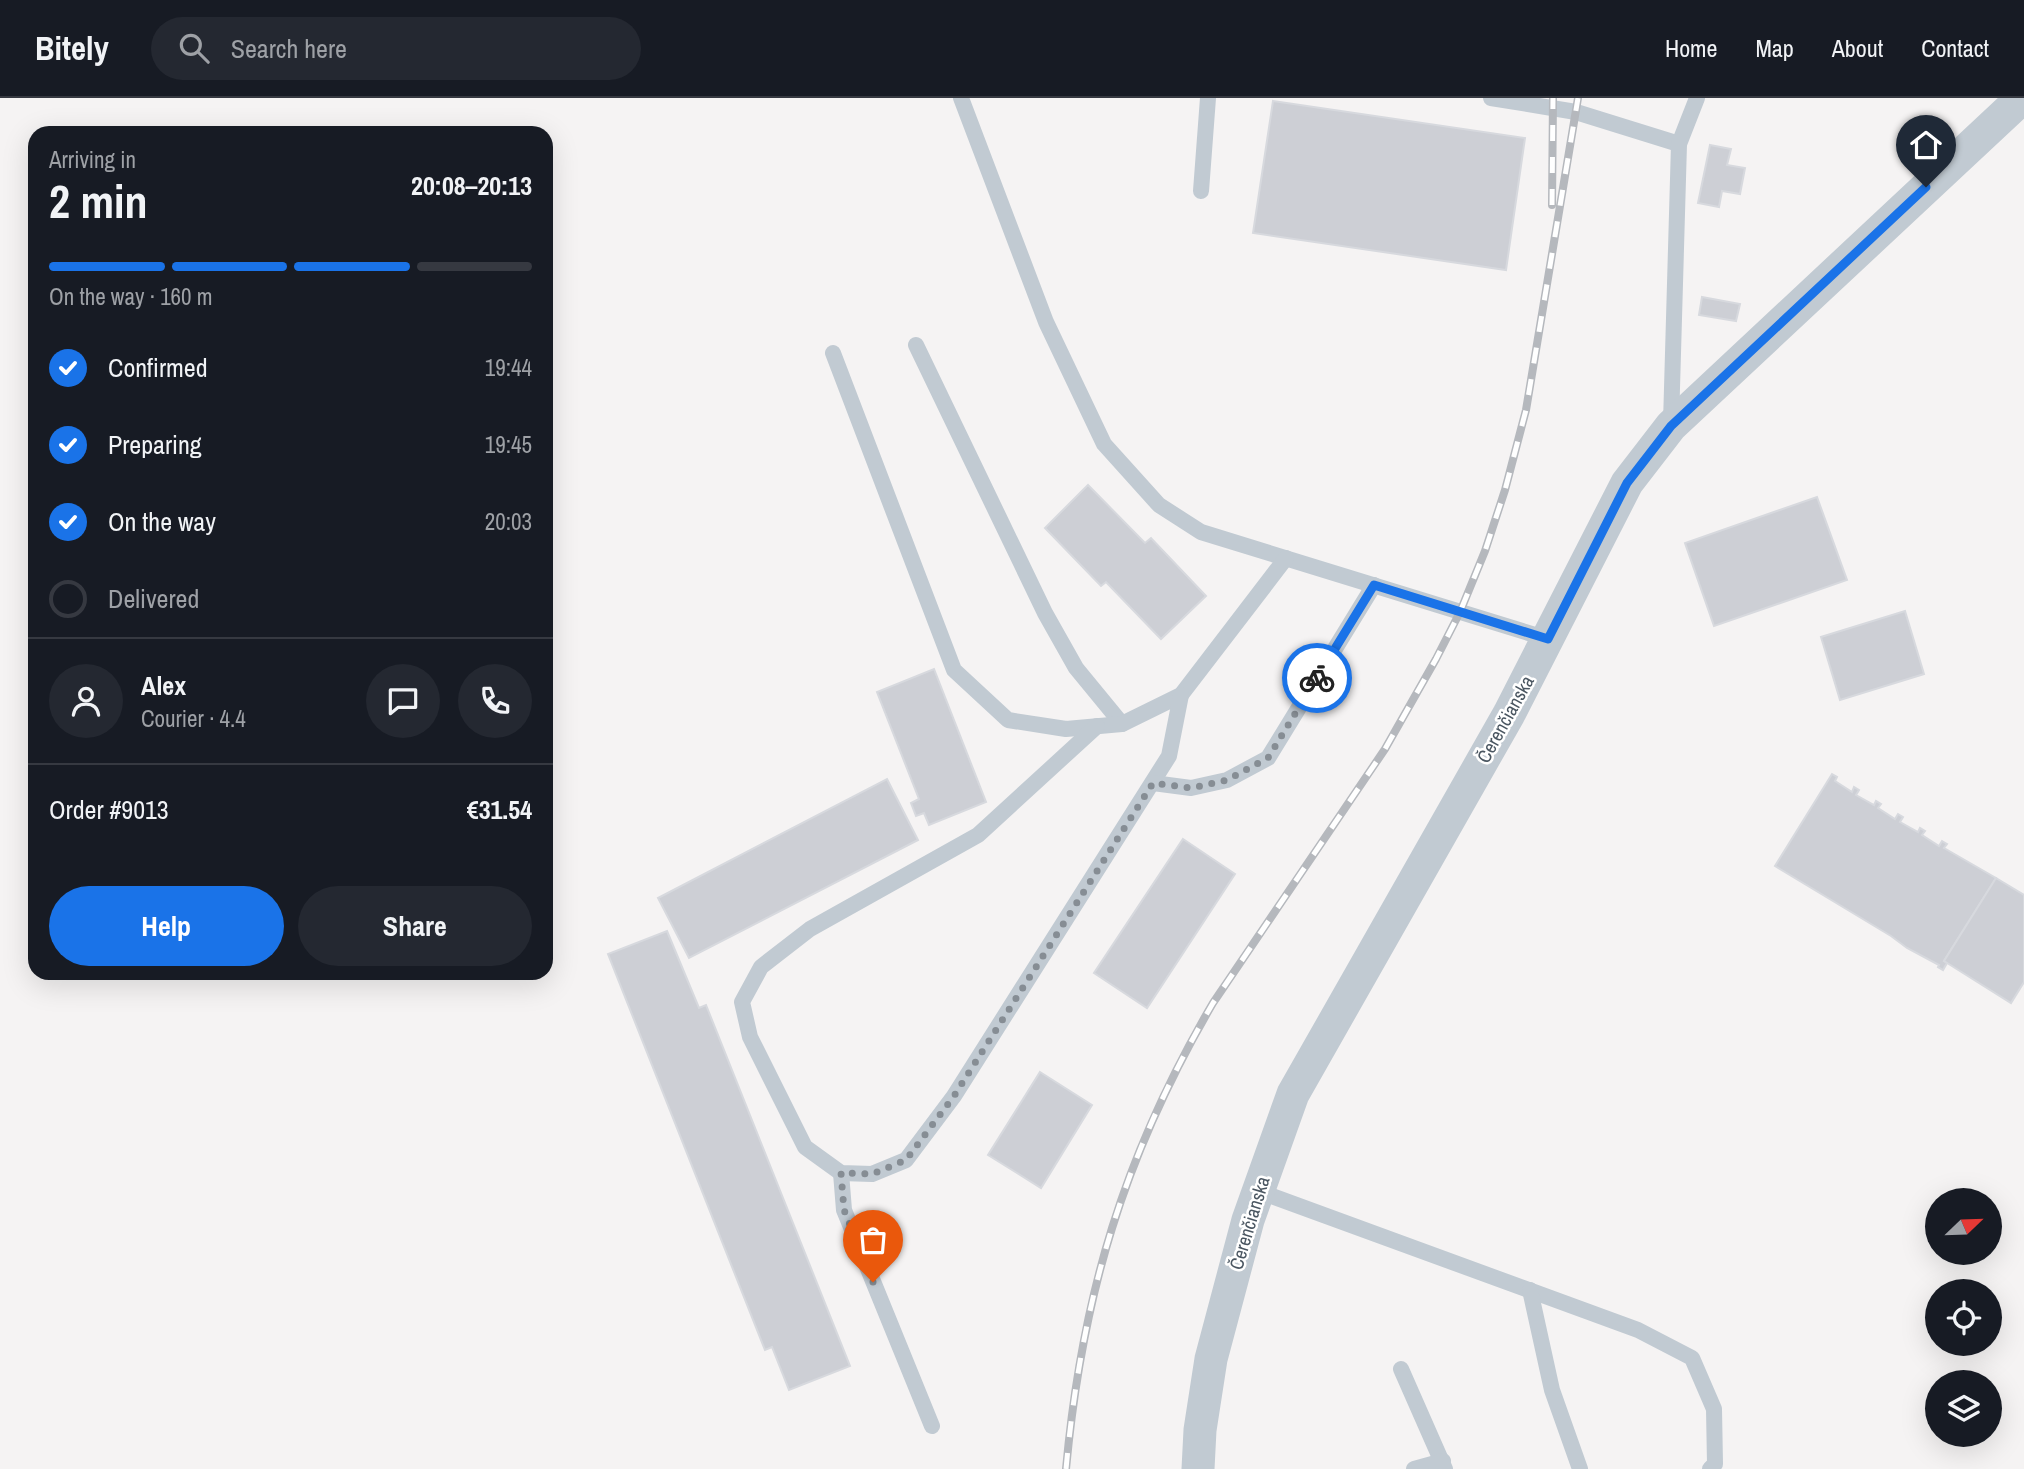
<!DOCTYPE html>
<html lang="en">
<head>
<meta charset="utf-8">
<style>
	body { margin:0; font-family:"Archivo Narrow",sans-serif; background:#242831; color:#f1f3f6; height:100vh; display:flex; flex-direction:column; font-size:26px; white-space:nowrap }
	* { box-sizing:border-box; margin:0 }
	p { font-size:23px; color:#9ea1a6 }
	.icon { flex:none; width:38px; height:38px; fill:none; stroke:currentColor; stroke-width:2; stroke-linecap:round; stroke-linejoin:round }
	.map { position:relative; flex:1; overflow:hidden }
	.drawer { position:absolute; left:28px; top:28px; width:525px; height:854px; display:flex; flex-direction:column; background:#171b24; border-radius:21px; box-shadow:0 7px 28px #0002 }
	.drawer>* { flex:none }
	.needle { width:46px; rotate:67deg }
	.fabs { position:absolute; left:1925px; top:1090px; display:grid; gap:14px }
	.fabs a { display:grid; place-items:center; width:77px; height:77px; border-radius:50%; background:#171b24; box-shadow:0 7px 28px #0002; font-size:35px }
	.pin { position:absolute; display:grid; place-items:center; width:60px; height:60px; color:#fff; margin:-72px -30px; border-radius:50% 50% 50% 0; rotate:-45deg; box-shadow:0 0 7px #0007 }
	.pin .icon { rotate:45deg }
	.courier { position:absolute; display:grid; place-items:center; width:70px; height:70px; margin:-35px; border:5px solid #1a73e8; border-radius:50%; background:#fff; color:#222; box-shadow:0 2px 9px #0007 }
	.headline em { font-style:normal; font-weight:800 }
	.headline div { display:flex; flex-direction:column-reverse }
	.headline { display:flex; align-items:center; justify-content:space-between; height:119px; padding:0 21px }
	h1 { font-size:46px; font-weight:800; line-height:52px }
	.bar { display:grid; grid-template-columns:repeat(4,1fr); gap:10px 7px; align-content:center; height:84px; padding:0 21px }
	.bar i { height:9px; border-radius:5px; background:#363941 }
	.bar .current { background:#1a73e8 }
	.bar p { grid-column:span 4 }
	.line { display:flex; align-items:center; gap:18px; padding:0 21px; border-top:2px solid #363941 }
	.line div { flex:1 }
	.round { display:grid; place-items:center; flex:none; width:74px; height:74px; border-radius:37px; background:#242831 }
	ol { padding:0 21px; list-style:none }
	li { display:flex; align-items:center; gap:21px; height:77px }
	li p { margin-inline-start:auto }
	li .icon { padding:7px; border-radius:50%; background:#1a73e8; color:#fff; stroke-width:4 }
	li:last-child { color:#9ea1a6 }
	li i { width:38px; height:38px; border:4px solid #363941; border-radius:50% }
	.action { display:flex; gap:14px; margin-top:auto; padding:14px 21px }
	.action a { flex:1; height:80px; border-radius:42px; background:#1a73e8; color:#fff; font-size:28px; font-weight:800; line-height:80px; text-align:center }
	.action a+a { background:#242831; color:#f1f3f6 }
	header { display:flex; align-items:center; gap:42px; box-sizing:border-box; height:98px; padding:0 35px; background:#171b24; border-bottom:2px solid #363941 }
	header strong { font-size:33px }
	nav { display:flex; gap:38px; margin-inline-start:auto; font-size:24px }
	.search { width:490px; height:63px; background:#242831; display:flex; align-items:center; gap:18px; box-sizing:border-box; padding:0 24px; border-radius:38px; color:#9ea1a6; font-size:26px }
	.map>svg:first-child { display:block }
</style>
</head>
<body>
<header>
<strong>Bitely</strong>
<div class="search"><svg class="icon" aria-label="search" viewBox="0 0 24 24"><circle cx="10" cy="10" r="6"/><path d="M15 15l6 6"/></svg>Search here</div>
<nav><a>Home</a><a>Map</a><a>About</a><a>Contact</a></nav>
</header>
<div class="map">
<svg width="2024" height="1371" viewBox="0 0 2024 1371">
	<rect width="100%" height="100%" fill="#f5f3f3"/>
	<g fill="#cdcfd5" stroke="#d7d9de" stroke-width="2">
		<path d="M1273 3 1525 40 1506 172 1253 135Z"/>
		<path d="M1710 47 1731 51 1727 67 1745 70 1740 96 1722 93 1719 109 1698 105Z"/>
		<path d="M1702 199 1740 206 1736 223 1699 217Z"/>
		<path d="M1088 387 1145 445 1151 440 1206 498 1161 541 1106 484 1101 488 1045 430Z"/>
		<path d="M1817 399 1847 482 1714 528 1685 445Z"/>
		<path d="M1905 513 1924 576 1840 602 1821 539Z"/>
		<path d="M934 571 986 704 929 727 924 715 916 718 911 705 919 701 877 594Z"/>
		<path d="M1832 676 1837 679 1835 683 1852 694 1854 689 1859 692 1856 697 1874 707 1876 703 1881 706 1878 710 1895 721 1898 716 1903 719 1900 724 1918 734 1920 730 1925 733 1922 737 1939 748 1942 743 1947 746 1944 750 1996 780 1944 863 1947 865 1943 872 1938 869 1939 867 1907 850 1891 838 1775 768Z"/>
		<path d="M887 681 918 742 689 860 658 800Z"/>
		<path d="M1183 741 1235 776 1147 910 1094 875Z"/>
		<path d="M1996 780 2024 797V884L2011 905 1944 863Z"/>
		<path d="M667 833 699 910 706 907 850 1268 789 1292 772 1249 765 1252 608 856Z"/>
		<path d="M1040 974 1092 1007 1041 1090 988 1057Z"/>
	</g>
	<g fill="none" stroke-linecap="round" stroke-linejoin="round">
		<g stroke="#c1cad2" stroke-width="16">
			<path d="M961 0 1046 224 1104 346 1159 407 1201 434 1548 541"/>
			<path d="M1491 0 1576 14 1679 46"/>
			<path d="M1201 93 1208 0"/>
			<path d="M916 247 1045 515 1076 570 1122 626"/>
			<path d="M833 255 954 572 1008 622 1066 631 1122 626 1181 597 1286 460"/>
			<path d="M1671 325 1679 46 1697 0"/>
			<path d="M1097 628 978 737 810 831 761 869 742 904 750 939 805 1049 841 1075 872 1076 906 1062 954 998 1169 658 1181 597"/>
			<path d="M1153 685 1191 690 1227 682 1268 660 1374 487"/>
			<path d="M841 1075 844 1112 932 1328"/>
			<path d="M1258 1093 1638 1232 1692 1260 1714 1311 1715 1366 1710 1371"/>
			<path d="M1530 1192 1552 1292 1580 1371"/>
			<path d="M1401 1271 1445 1371"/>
			<path d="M1414 1371 1443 1363"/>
		</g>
		<path stroke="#c1cad2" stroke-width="33" d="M1198 1371 1200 1332 1211 1261 1248 1122 1293 996 1509 616 1627 385 1671 328 2022 0"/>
		<defs>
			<g id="rail">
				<path d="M1552 107 1553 0"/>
				<path d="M1066 1371C1082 1197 1124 1057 1213 905L1385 651 1436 561 1460 514 1485 453 1505 392 1526 312 1578 0"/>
			</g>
		</defs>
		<use href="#rail" stroke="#b5b8bd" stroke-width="8"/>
		<use href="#rail" stroke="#fff" stroke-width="5" stroke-dasharray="16" stroke-linecap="butt"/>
	</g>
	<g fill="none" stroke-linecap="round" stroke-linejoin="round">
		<path stroke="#868d94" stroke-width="7" stroke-dasharray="0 12.6" d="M873 1184 844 1112 841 1075 872 1076 906 1062 954 998 1153 685 1191 690 1227 682 1268 660 1317 580"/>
		<path stroke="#1a73e8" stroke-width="9" d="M1317 580 1374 487 1548 541 1627 385 1671 328 1926 89"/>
	</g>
	<g text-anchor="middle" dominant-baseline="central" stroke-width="5" stroke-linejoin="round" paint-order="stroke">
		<g font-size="19" fill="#4a5661" stroke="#fff">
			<text transform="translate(1505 621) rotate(-61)">Čerenčianska</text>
			<text transform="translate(1249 1125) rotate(-73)">Čerenčianska</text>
		</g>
	</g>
</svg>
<div class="fabs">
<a><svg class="needle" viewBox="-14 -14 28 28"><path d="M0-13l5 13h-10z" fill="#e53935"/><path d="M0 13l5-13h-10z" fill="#9ea1a6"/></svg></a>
<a><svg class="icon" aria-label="locate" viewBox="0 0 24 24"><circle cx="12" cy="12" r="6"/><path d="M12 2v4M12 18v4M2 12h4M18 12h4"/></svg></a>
<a><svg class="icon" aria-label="layers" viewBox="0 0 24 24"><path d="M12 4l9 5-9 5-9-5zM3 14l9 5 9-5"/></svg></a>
</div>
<div class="pin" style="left:873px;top:1184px;background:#ea580c"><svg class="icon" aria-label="bag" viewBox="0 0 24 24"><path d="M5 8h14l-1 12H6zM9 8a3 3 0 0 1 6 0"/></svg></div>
<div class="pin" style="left:1926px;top:89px;background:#1f2937"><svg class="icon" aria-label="home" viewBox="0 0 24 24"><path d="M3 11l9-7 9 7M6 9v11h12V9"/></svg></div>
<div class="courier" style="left:1317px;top:580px"><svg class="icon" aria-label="bike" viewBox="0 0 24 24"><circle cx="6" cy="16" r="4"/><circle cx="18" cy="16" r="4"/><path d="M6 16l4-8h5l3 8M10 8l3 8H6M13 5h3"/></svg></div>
<section class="drawer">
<div class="headline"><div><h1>2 min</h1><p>Arriving in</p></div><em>20:08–20:13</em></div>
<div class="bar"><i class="current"></i><i class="current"></i><i class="current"></i><i></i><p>On the way · 160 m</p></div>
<ol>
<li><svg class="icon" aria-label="check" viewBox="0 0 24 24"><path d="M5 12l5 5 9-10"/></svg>Confirmed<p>19:44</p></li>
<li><svg class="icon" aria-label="check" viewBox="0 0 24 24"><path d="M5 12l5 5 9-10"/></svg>Preparing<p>19:45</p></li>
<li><svg class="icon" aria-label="check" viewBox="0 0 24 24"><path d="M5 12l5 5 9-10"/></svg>On the way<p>20:03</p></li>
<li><i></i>Delivered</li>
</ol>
<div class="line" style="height:126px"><a class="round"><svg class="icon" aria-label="person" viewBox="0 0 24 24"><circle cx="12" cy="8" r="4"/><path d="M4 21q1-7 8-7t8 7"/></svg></a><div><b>Alex</b><p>Courier · 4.4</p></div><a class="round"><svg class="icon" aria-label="chat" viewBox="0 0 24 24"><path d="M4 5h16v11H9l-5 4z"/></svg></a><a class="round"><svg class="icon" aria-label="phone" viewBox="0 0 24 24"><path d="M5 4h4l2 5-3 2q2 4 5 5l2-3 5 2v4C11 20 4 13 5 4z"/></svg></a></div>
<div class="line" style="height:91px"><div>Order #9013</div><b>€31.54</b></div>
<div class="action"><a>Help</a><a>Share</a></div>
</section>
</div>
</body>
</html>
